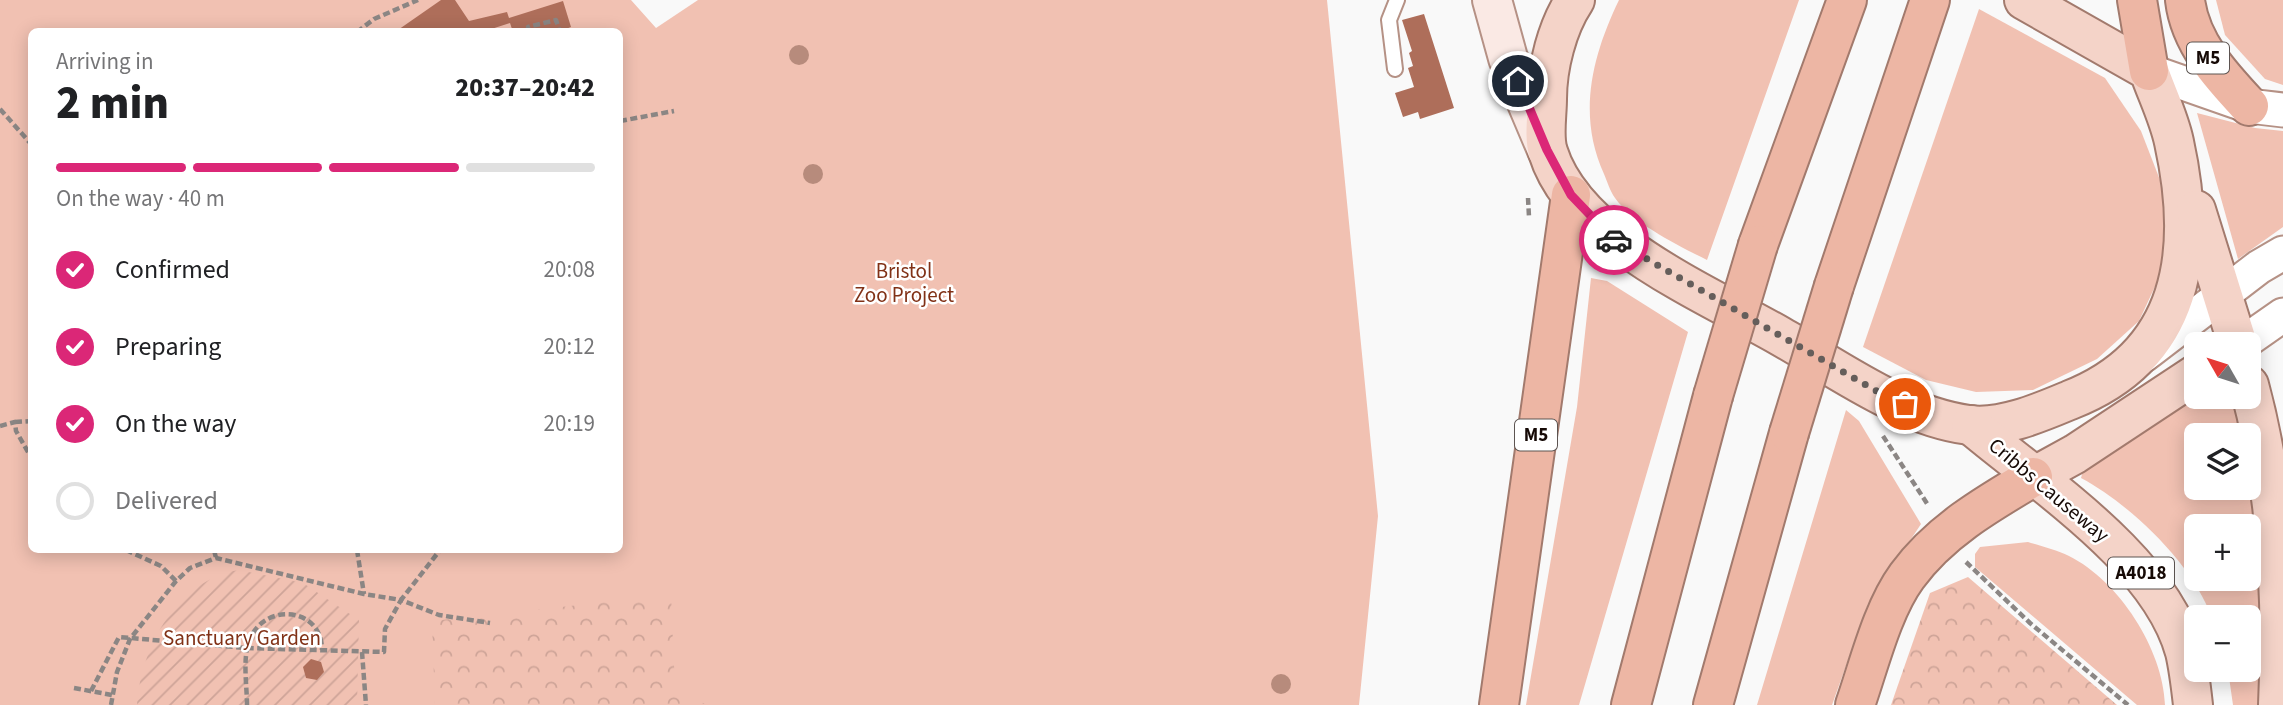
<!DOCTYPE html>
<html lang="en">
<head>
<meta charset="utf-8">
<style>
	body { margin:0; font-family:"Source Sans 3",sans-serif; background:#f6f6f6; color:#202124; height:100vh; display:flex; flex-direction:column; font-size:26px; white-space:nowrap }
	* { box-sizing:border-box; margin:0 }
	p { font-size:23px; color:#757577 }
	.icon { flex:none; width:38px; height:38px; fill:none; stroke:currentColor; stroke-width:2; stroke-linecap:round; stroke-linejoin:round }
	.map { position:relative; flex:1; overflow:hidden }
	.details { position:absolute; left:28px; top:28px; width:595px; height:525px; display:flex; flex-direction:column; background:#fff; border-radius:10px; box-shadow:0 4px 18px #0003 }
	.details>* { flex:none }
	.needle { width:46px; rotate:309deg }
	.controls { position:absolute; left:2184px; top:332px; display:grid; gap:14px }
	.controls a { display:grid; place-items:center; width:77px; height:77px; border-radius:10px; background:#fff; box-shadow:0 4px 18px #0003; font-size:35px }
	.pin { position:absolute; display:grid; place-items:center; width:60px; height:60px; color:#fff; margin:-30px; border:4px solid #fff; border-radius:50%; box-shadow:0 2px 7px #0007 }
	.courier { position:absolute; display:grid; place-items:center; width:70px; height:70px; margin:-35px; border:5px solid #db2777; border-radius:50%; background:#fff; color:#222; box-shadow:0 2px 9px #0007 }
	.head em { font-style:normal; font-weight:800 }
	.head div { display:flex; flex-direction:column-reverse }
	.head { display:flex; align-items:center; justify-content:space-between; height:119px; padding:0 28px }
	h1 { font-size:46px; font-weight:800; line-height:52px }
	.bar { display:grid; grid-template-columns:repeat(4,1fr); gap:10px 7px; align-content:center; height:84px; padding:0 28px }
	.bar i { height:9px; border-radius:5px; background:#e0e0e0 }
	.bar .current { background:#db2777 }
	.bar p { grid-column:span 4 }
	ol { padding:0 28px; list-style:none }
	li { display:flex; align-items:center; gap:21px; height:77px }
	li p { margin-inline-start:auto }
	li .icon { padding:7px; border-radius:50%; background:#db2777; color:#fff; stroke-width:4 }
	li:last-child { color:#757577 }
	li i { width:38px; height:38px; border:4px solid #e0e0e0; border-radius:50% }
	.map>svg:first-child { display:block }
</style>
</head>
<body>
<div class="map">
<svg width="2283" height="705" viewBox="0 0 2283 705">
	<defs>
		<pattern id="forest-crowns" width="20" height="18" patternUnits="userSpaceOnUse" patternTransform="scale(1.75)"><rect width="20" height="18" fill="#f1c1b2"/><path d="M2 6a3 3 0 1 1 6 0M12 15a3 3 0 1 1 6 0" fill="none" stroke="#cea498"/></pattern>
		<pattern id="garden-furrows" width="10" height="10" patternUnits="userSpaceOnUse" patternTransform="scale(1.75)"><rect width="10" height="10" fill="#f1c1b2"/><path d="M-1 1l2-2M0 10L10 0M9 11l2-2" fill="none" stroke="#cea498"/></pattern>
	</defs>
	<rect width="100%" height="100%" fill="#f9f9f9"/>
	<g fill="#f1c1b2" fill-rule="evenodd">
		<path d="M0 0H631L656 28 698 0H1327L1378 516 1359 705H0ZM32 32H620V550H32Z"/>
		<path d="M1619 0H1799L1707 260C1679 246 1634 224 1615 198 1610 191 1607 181 1604 174 1577 115 1592 56 1619 0Z"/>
		<path d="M2216 0H2283V85L2265 79 2225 35Z"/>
		<path d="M1979 9 2105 78 2141 131 2160 180 2167 230 2158 280 2139 321 2097 359 2033 390 1976 392 1926 380 1863 347Z"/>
		<path d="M2197 113 2255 128 2283 131V227L2238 259Z"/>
		<path d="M1591 278 1607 281 1688 332 1579 705H1526L1577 407Z"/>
		<path d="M2198 397H2240L2248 436H2196V488H2249V441L2256 477 2263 705H2233L2228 670H2249V618H2212C2193 564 2130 504 2081 478L2083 471ZM2196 527H2249V579H2196Z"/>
		<path d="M1846 410 1859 421 1921 524 1868 604 1832 705H1757Z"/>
		<path d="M2028 542C2041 546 2057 550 2069 556 2119 581 2163 649 2165 705H2137L1975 567V554L1980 547Z"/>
	</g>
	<g fill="url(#forest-crowns)">
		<path d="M1968 577 2117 705H1891L1930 593Z"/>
		<path d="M671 595 675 688 707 705H435L432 621Z"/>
	</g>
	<path fill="url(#garden-furrows)" d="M239 570 303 583 359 620 357 705H137C140 648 178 579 239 570Z"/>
	<g fill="#ae6e5a">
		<path d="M441 0H455L469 21 507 12 509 18 563 1 571 27 558 32H513L510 23 482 32H395Z"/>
		<path d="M1424 14 1454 108 1420 119 1418 112 1403 117 1395 93 1414 87 1408 68 1413 66 1409 53 1412 51 1402 20Z"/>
		<path d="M311 659 321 662 324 672 317 680 306 678 303 667Z"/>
	</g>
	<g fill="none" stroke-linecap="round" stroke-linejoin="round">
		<defs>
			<path id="service" d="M1395 69 1389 20 1397 0"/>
			<g id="tertiary">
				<path d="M2149 71 2249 106 2283 110"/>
				<path d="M2240 345 2283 315"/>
				<path d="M2144 355 2259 267 2283 253"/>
			</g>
			<path id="secondary" d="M1492 0 1508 58 1547 150"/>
			<g id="primary">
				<path d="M1575 0C1557 27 1547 67 1547 99 1547 115 1543 137 1548 152 1575 239 1705 293 1780 336 1838 369 1901 416 1969 425 2002 429 2039 413 2070 400 2185 355 2198 251 2174 142 2169 118 2157 94 2149 71L2024 0"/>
				<path d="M2196 210 2238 345"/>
				<path d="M2249 385C2277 488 2283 598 2278 705"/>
				<path d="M1971 425C2042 485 2160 560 2185 652 2189 669 2191 687 2193 705"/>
				<path d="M2033 477 2075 454 2196 374"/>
			</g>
			<g id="motorway">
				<path d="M2137 0 2149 71"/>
				<path d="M2185 0C2190 43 2221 76 2249 106"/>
				<path d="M1758 245 1847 0"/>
				<path d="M1834 286 1930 0"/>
				<path d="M1499 705 1571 195"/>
				<path d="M1631 705 1713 396"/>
				<path d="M1713 705 1789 433"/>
				<path d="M1855 705C1869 665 1882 610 1907 576 1939 532 1987 504 2033 477"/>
			</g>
		</defs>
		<use href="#service" stroke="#b59185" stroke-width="18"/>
		<use href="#tertiary" stroke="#b59185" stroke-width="37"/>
		<use href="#secondary" stroke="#b59185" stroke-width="42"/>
		<use href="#primary" stroke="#a27a6d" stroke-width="42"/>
		<use href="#motorway" stroke="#a27a6d" stroke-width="42"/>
		<g stroke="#8b8684" stroke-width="4.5" stroke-dasharray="7 3.5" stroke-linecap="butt">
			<path d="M357 32 374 19 418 0"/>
			<path d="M529 32 528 27 556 20 560 32"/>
			<path d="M0 109 32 145"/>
			<path d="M620 121 674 111"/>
			<path d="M1528 198 1529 217"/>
			<path d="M15 422 32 421"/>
			<path d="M0 426 15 422 16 431 32 459"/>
			<path d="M1883 436 1928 505"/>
			<path d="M126 550 161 566 176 581"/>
			<path d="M214 550 216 558"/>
			<path d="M357 550 364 594"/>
			<path d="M1966 562 2030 623 2128 705"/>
			<path d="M362 652 366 705"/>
			<path d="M74 688 112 695"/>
			<path d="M91 691 119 637 246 648 384 652 385 629 401 600 439 615 490 623"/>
			<path d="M111 705 117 672 130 639 176 581 190 568 216 558 364 594 401 600 440 550"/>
			<path d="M247 705C247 685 242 657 250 639 265 602 322 607 322 650"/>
		</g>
		<use href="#service" stroke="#fff" stroke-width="14"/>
		<use href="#tertiary" stroke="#fff" stroke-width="33"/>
		<use href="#secondary" stroke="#fae9e4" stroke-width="38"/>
		<use href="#primary" stroke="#f4d3c8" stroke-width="38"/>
		<use href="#motorway" stroke="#edb6a4" stroke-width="38"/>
		<defs>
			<g id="motorway-bridge">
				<path d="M1713 396 1758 245"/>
				<path d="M1789 433 1834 286"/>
			</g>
		</defs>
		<use href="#motorway-bridge" stroke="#a27a6d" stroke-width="42" stroke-linecap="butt"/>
		<use href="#motorway-bridge" stroke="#edb6a4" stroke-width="38"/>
	</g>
	<g fill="#b78b7c">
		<circle cx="799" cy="55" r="10"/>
		<circle cx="813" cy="174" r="10"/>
		<circle cx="1281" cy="684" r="10"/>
	</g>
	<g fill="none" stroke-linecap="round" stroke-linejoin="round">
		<path stroke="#655e5b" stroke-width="7" stroke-dasharray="0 12.6" d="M1614 240 1887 397 1905 404"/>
		<path stroke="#db2777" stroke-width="9" d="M1518 81 1547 150 1571 195 1614 240"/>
	</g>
	<g text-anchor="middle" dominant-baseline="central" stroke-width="5" stroke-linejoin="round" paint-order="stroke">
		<g fill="#fff" stroke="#5c5451" stroke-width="2">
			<rect x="2187" y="42.5" width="42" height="31" rx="5"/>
			<rect x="1515" y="419.5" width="42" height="31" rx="5"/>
			<rect x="2108" y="557.5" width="66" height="31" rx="5"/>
		</g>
		<g font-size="19" font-weight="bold" fill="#160a06">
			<text x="2208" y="58">M5</text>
			<text x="1536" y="435">M5</text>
			<text x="2141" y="573">A4018</text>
		</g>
		<g font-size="21" fill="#813116" stroke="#fff">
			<text x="904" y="271">Bristol<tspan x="904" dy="24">Zoo Project</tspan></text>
			<text x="242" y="638">Sanctuary Garden</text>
		</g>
		<g font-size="21" fill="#160a06" stroke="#fff">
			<text transform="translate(2049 490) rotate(40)">Cribbs Causeway</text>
		</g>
	</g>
</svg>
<div class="controls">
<a><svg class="needle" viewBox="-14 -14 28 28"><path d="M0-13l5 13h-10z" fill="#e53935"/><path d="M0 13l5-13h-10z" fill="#757577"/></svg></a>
<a><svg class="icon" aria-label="layers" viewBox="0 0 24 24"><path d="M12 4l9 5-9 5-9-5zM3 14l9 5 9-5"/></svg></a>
<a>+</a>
<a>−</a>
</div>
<div class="pin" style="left:1905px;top:404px;background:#ea580c"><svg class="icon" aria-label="bag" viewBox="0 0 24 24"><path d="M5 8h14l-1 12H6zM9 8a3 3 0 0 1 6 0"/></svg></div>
<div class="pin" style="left:1518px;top:81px;background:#1f2937"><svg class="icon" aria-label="home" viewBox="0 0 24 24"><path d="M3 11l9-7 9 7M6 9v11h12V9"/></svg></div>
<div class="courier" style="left:1614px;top:240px"><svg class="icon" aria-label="car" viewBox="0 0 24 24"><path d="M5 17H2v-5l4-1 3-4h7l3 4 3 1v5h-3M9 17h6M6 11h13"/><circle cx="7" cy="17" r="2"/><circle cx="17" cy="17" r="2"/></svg></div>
<section class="details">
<div class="head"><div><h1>2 min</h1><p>Arriving in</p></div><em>20:37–20:42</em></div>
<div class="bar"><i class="current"></i><i class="current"></i><i class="current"></i><i></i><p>On the way · 40 m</p></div>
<ol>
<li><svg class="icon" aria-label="check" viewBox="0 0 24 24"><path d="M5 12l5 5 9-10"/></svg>Confirmed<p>20:08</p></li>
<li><svg class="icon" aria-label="check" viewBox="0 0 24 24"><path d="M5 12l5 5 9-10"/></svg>Preparing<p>20:12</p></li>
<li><svg class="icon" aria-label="check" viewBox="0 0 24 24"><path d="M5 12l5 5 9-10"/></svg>On the way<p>20:19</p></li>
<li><i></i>Delivered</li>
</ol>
</section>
</div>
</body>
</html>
